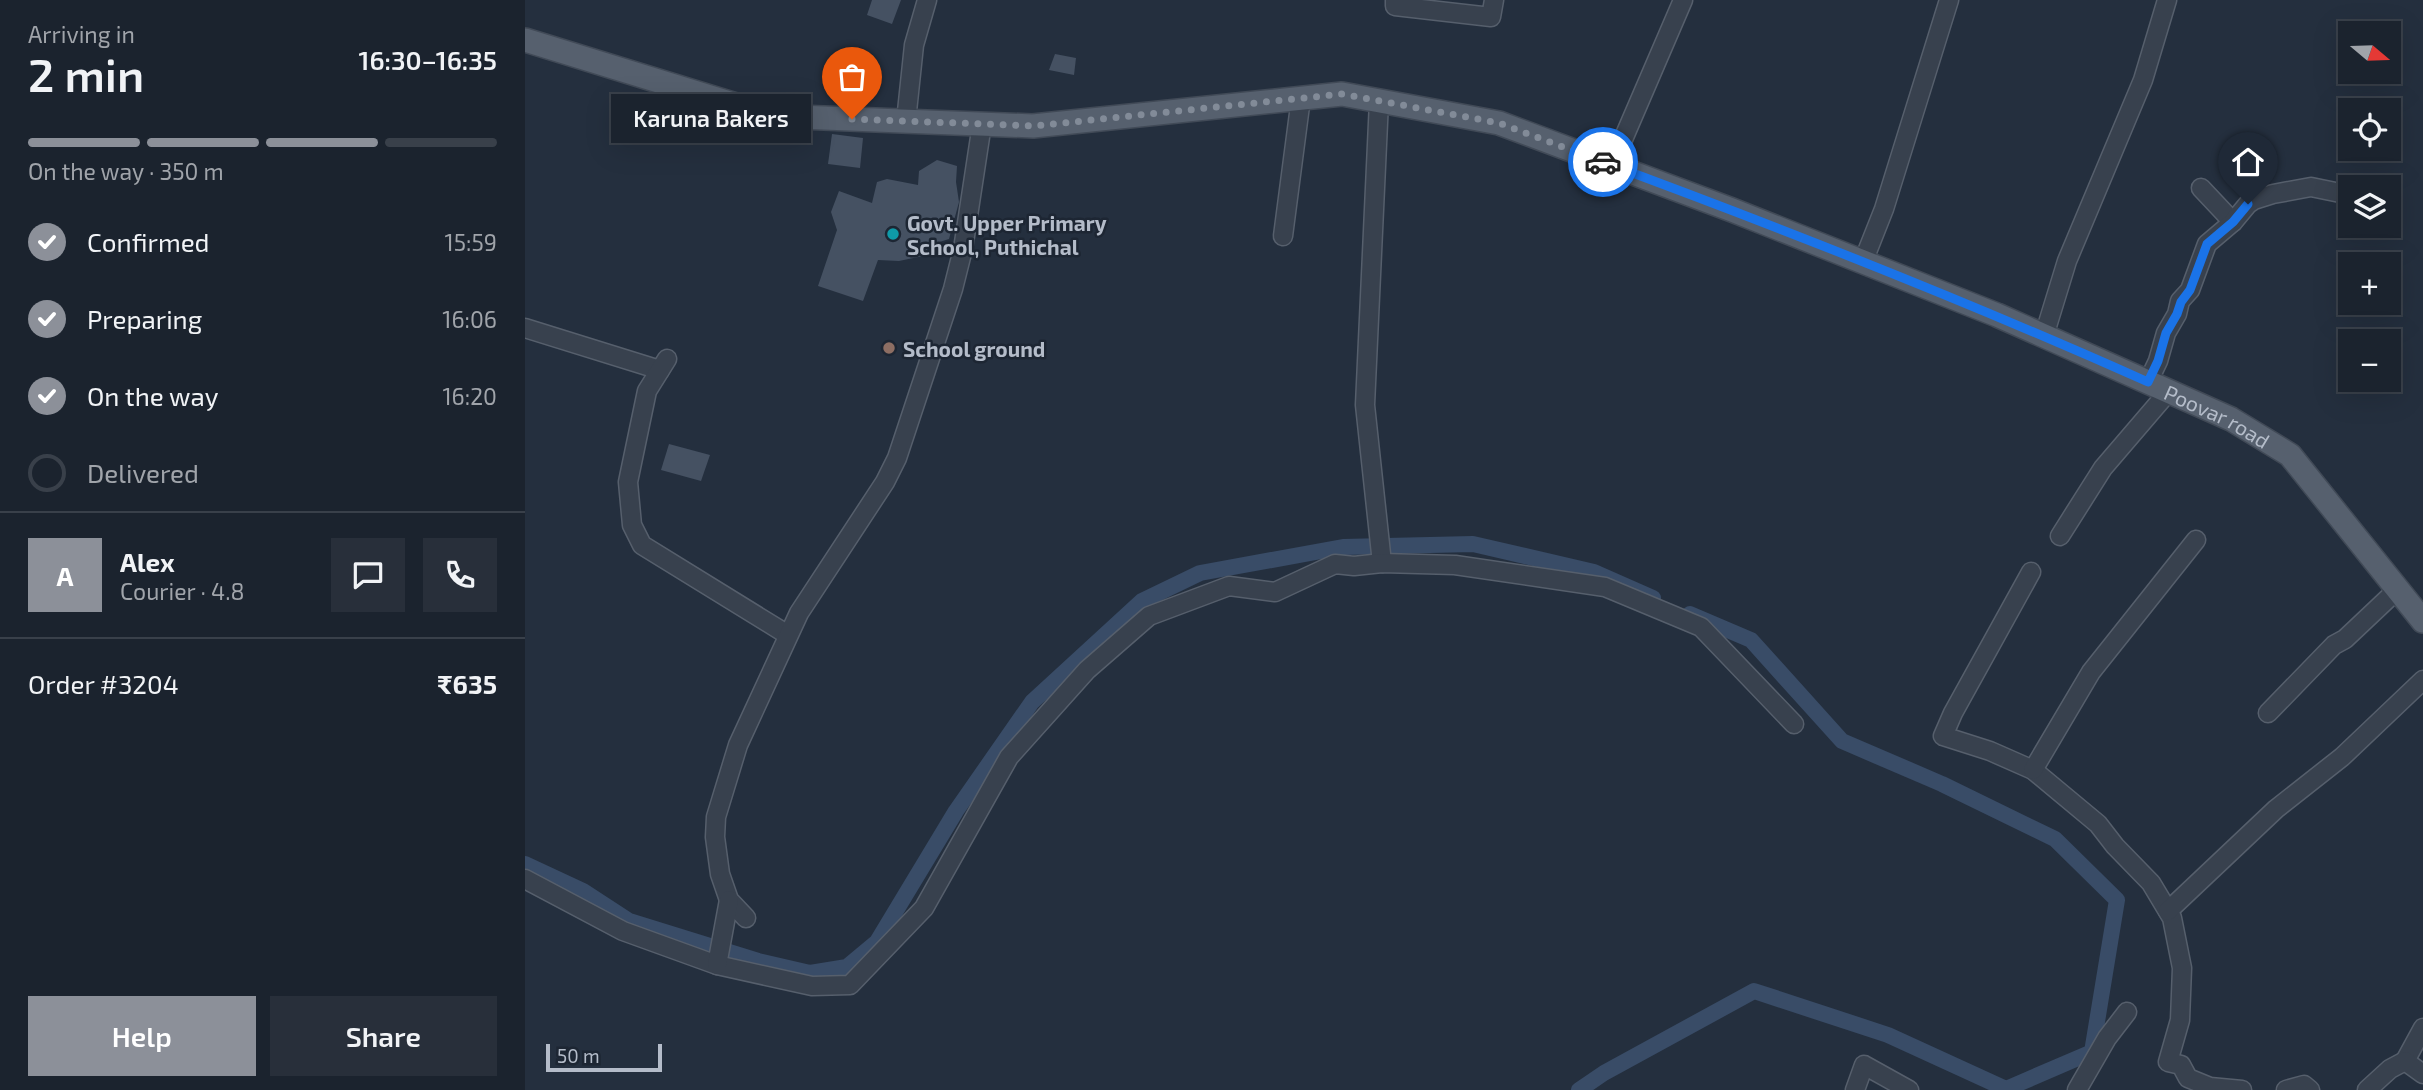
<!DOCTYPE html>
<html lang="en">
<head>
<meta charset="utf-8">
<style>
	body { margin:0; font-family:"Exo 2",sans-serif; background:#282f3a; color:#f1f3f6; height:100vh; display:flex; flex-direction:column; font-size:26px; white-space:nowrap }
	* { box-sizing:border-box; margin:0 }
	p { font-size:23px; color:#a0a4aa }
	.icon { flex:none; width:38px; height:38px; fill:none; stroke:currentColor; stroke-width:2; stroke-linecap:round; stroke-linejoin:round }
	.map { position:relative; flex:1; overflow:hidden }
	.panel { display:flex; flex-direction:column; background:#1b232e; width:525px }
	.panel>* { flex:none }
	.needle { width:46px; rotate:109deg }
	.controls { position:absolute; left:1813px; top:21px; display:grid; gap:14px }
	.controls a { display:grid; place-items:center; width:63px; height:63px; border-radius:0px; background:#1b232e; box-shadow:0 7px 28px #0002,0 0 0 2px #39404a; font-size:35px }
	.scale { position:absolute; left:21px; bottom:18px; width:116px; box-sizing:border-box; padding-left:7px; border:4px solid #b4bcc9; border-top:0; font-size:19px; line-height:24px; white-space:nowrap; color:#b4bcc9; -webkit-text-stroke:5px #1d2633; paint-order:stroke }
	.pin { position:absolute; display:grid; place-items:center; width:60px; height:60px; color:#fff; margin:-72px -30px; border-radius:50% 50% 50% 0; rotate:-45deg; box-shadow:0 0 7px #0007 }
	.pin .icon { rotate:45deg }
	.courier { position:absolute; display:grid; place-items:center; width:70px; height:70px; margin:-35px; border:5px solid #1a73e8; border-radius:50%; background:#fff; color:#222; box-shadow:0 2px 9px #0007 }
	.bubble { position:absolute; height:49px; border-radius:0px; background:#1b232e; box-shadow:0 7px 28px #0002,0 0 0 2px #39404a; font-size:23px; font-weight:600; line-height:49px; text-align:center }
	.headline em { font-style:normal; font-weight:600 }
	.headline div { display:flex; flex-direction:column-reverse }
	.headline { display:flex; align-items:center; justify-content:space-between; height:119px; padding:0 28px }
	h1 { font-size:46px; font-weight:600; line-height:52px }
	.bar { display:grid; grid-template-columns:repeat(4,1fr); gap:10px 7px; align-content:center; height:84px; padding:0 28px }
	.bar i { height:9px; border-radius:5px; background:#39404a }
	.bar .current { background:#8c9099 }
	.bar p { grid-column:span 4 }
	.line { display:flex; align-items:center; gap:18px; padding:0 28px; border-top:2px solid #39404a }
	.line div { flex:1 }
	.round { display:grid; place-items:center; flex:none; width:74px; height:74px; border-radius:0px; background:#282f3a }
	ol { padding:0 28px; list-style:none }
	li { display:flex; align-items:center; gap:21px; height:77px }
	li p { margin-inline-start:auto }
	li .icon { padding:7px; border-radius:50%; background:#8c9099; color:#fff; stroke-width:4 }
	li:last-child { color:#a0a4aa }
	li i { width:38px; height:38px; border:4px solid #39404a; border-radius:50% }
	.primary-button { display:flex; gap:14px; margin-top:auto; padding:14px 28px }
	.primary-button a { flex:1; height:80px; border-radius:0px; background:#8c9099; color:#fff; font-size:28px; font-weight:600; line-height:80px; text-align:center }
	.primary-button a+a { background:#282f3a; color:#f1f3f6 }
	main { display:flex; flex:1; min-height:0 }
	.map>svg:first-child { display:block }
</style>
</head>
<body>
<main>
<section class="panel">
<div class="headline"><div><h1>2 min</h1><p>Arriving in</p></div><em>16:30–16:35</em></div>
<div class="bar"><i class="current"></i><i class="current"></i><i class="current"></i><i></i><p>On the way · 350 m</p></div>
<ol>
<li><svg class="icon" aria-label="check" viewBox="0 0 24 24"><path d="M5 12l5 5 9-10"/></svg>Confirmed<p>15:59</p></li>
<li><svg class="icon" aria-label="check" viewBox="0 0 24 24"><path d="M5 12l5 5 9-10"/></svg>Preparing<p>16:06</p></li>
<li><svg class="icon" aria-label="check" viewBox="0 0 24 24"><path d="M5 12l5 5 9-10"/></svg>On the way<p>16:20</p></li>
<li><i></i>Delivered</li>
</ol>
<div class="line" style="height:126px"><b class="round" style="background:#8c9099;color:#fff">A</b><div><b>Alex</b><p>Courier · 4.8</p></div><a class="round"><svg class="icon" aria-label="chat" viewBox="0 0 24 24"><path d="M4 5h16v11H9l-5 4z"/></svg></a><a class="round"><svg class="icon" aria-label="phone" viewBox="0 0 24 24"><path d="M5 4h4l2 5-3 2q2 4 5 5l2-3 5 2v4C11 20 4 13 5 4z"/></svg></a></div>
<div class="line" style="height:91px"><div>Order #3204</div><b>₹635</b></div>
<div class="primary-button"><a>Help</a><a>Share</a></div>
</section>
<div class="map">
<svg width="1898" height="1090" viewBox="0 0 1898 1090">
	<rect width="100%" height="100%" fill="#242f3e"/>
	<g fill="none" stroke-linecap="round" stroke-linejoin="round">
		<g stroke="#394c67" stroke-width="16">
			<path d="M0 864 58 891 104 921 233 961 285 973 322 967 352 942 431 811 507 702 617 601 675 573 818 547 948 544 1069 572 1128 598"/>
			<path d="M1054 1090 1079 1073 1229 991 1363 1035 1481 1089 1567 1052 1592 900 1530 839 1417 784 1317 741 1226 640 1165 614"/>
		</g>
	</g>
	<g fill="#455162">
		<path d="M347 0H376L367 24 342 15Z"/>
		<path d="M530 54 551 58 549 75 524 70Z"/>
		<path d="M307 134 338 138 335 168 303 164Z"/>
		<path d="M412 160 432 166 431 182 434 202 424 239 405 245 398 256 374 261 353 260 338 301 293 286 312 230 306 212 314 191 347 203 352 182 362 179 393 185 394 171Z"/>
		<path d="M144 444 185 455 176 481 136 470Z"/>
	</g>
	<g fill="none" stroke-linecap="round" stroke-linejoin="round">
		<defs>
			<g id="minor">
				<path d="M870 0V6L966 17 969 0"/>
				<path d="M854 101 840 405 857 563"/>
				<path d="M381 121 389 45 402 0"/>
				<path d="M1087 165 1158 0"/>
				<path d="M1676 188 1708 222"/>
				<path d="M758 236 776 98"/>
				<path d="M1338 262 1359 209 1424 0"/>
				<path d="M0 328 135 370"/>
				<path d="M1519 336 1542 261 1618 80 1642 0"/>
				<path d="M142 359 122 391 103 482 107 525 117 545 263 635"/>
				<path d="M1623 382 1633 361 1641 333 1652 314 1655 301 1665 290 1682 244 1708 222 1723 204 1729 200 1748 194 1786 187 1825 195"/>
				<path d="M1535 536 1578 468 1644 391"/>
				<path d="M1506 572 1428 713 1418 736 1465 751 1508 770 1573 824 1590 846 1626 883 1647 918 1657 968 1655 1020 1643 1062 1656 1065 1663 1078 1685 1087 1717 1090"/>
				<path d="M1743 713 1809 645 1820 639 1873 589"/>
				<path d="M1508 770 1566 672 1671 540"/>
				<path d="M0 879 98 931 192 965 287 986 325 985 399 908 484 757 562 670 624 616 704 586 750 592 810 564 829 566 857 563 930 565 1080 587 1176 627 1269 724"/>
				<path d="M1643 911 1751 809 1817 757 1898 680"/>
				<path d="M221 918 204 900 195 874 190 837 191 817 213 745 274 613 360 482 372 458 428 289 438 249 457 124"/>
				<path d="M192 965 204 900"/>
				<path d="M1880 1061 1898 1028"/>
				<path d="M1330 1090 1339 1065 1384 1090"/>
				<path d="M1552 1090 1582 1038 1602 1012"/>
				<path d="M1761 1090 1779 1085 1785 1090"/>
				<path d="M1842 1090 1865 1069 1880 1061 1898 1074"/>
			</g>
			<g id="major">
				<path id="s1" d="M0 40 247 116 508 126 817 94 974 123 1207 210 1472 315 1706 419 1765 455 1898 621"/>
			</g>
		</defs>
		<use href="#minor" stroke="#565f6c" stroke-width="21"/>
		<use href="#major" stroke="#414a57" stroke-width="26"/>
		<use href="#minor" stroke="#38414e" stroke-width="18"/>
		<use href="#major" stroke="#56606e" stroke-width="23"/>
	</g>
	<g fill="none" stroke-linecap="round" stroke-linejoin="round">
		<path stroke="#828b98" stroke-width="7" stroke-dasharray="0 12.6" d="M327 119 509 126 817 94 974 123 1078 162"/>
		<path stroke="#1a73e8" stroke-width="9" d="M1078 162C1262 230 1444 302 1623 382L1633 361 1641 333 1652 314 1656 302 1665 290 1682 244 1708 222 1723 204"/>
	</g>
	<circle fill="#0f9aa8" stroke="#1d2633" stroke-width="2.5" cx="368" cy="234" r="7"/>
	<circle fill="#8d6e63" stroke="#1d2633" stroke-width="2.5" cx="364" cy="348" r="7"/>
	<g text-anchor="middle" dominant-baseline="central" stroke-width="5" stroke-linejoin="round" paint-order="stroke">
		<g font-size="21" font-weight="bold" fill="#b4bcc9" stroke="#1d2633" text-anchor="start">
			<text x="382" y="222">Govt. Upper Primary<tspan x="382" dy="24">School, Puthichal</tspan></text>
			<text x="378" y="348">School ground</text>
		</g>
		<g font-size="21" fill="#b4bcc9" stroke="#1d2633">
			<text stroke="none"><textPath href="#s1" startOffset="1766">Poovar road</textPath></text>
		</g>
	</g>
</svg>
<div class="controls">
<a><svg class="needle" viewBox="-14 -14 28 28"><path d="M0-13l5 13h-10z" fill="#e53935"/><path d="M0 13l5-13h-10z" fill="#a0a4aa"/></svg></a>
<a><svg class="icon" aria-label="locate" viewBox="0 0 24 24"><circle cx="12" cy="12" r="6"/><path d="M12 2v4M12 18v4M2 12h4M18 12h4"/></svg></a>
<a><svg class="icon" aria-label="layers" viewBox="0 0 24 24"><path d="M12 4l9 5-9 5-9-5zM3 14l9 5 9-5"/></svg></a>
<a>+</a>
<a>−</a>
</div>
<div class="scale">50 m</div>
<div class="pin" style="left:327px;top:119px;background:#ea580c"><svg class="icon" aria-label="bag" viewBox="0 0 24 24"><path d="M5 8h14l-1 12H6zM9 8a3 3 0 0 1 6 0"/></svg></div>
<div class="pin" style="left:1723px;top:204px;background:#1f2937"><svg class="icon" aria-label="home" viewBox="0 0 24 24"><path d="M3 11l9-7 9 7M6 9v11h12V9"/></svg></div>
<div class="courier" style="left:1078px;top:162px"><svg class="icon" aria-label="car" viewBox="0 0 24 24"><path d="M5 17H2v-5l4-1 3-4h7l3 4 3 1v5h-3M9 17h6M6 11h13"/><circle cx="7" cy="17" r="2"/><circle cx="17" cy="17" r="2"/></svg></div>
<div class="bubble" style="left:86px;top:94px;width:200px">Karuna Bakers</div>
</div>
</main>
</body>
</html>
